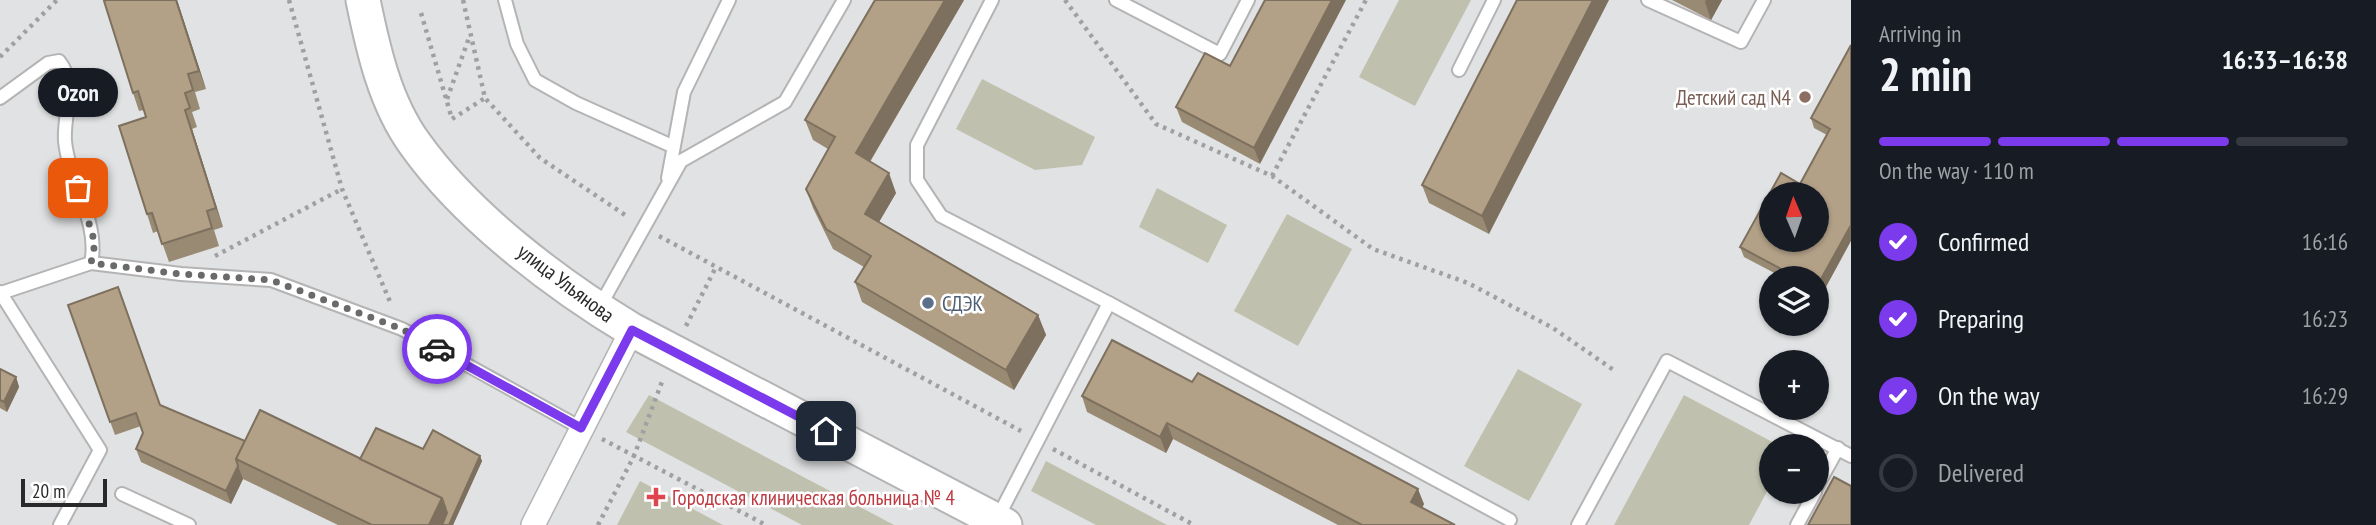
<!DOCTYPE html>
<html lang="en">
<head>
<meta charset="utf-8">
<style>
	body { margin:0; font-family:"PT Sans Narrow",sans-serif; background:#20242c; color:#f1f3f6; height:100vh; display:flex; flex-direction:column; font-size:26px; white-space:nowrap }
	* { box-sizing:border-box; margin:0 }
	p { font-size:23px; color:#9ea1a6 }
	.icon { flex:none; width:38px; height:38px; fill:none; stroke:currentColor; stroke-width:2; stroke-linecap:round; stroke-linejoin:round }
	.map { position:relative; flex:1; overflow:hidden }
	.details { display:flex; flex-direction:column; background:#171b24; width:525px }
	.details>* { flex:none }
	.needle { width:46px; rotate:358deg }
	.fabs { position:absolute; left:1759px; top:182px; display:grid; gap:14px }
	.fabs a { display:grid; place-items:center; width:70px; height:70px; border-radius:50%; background:#171b24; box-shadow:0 2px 5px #0004; font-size:35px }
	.scale { position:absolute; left:21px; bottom:18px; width:86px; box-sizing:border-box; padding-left:7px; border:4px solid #292929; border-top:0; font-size:19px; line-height:24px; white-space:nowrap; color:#292929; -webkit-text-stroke:5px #fff; paint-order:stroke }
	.pin { position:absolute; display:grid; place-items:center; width:60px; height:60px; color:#fff; margin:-30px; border-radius:14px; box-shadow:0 4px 10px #0006 }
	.courier { position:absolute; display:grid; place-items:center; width:70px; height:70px; margin:-35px; border:5px solid #7c3aed; border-radius:50%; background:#fff; color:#222; box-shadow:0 2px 9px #0007 }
	.bubble { position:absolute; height:49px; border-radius:24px; background:#171b24; box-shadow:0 2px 5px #0004; font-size:23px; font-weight:600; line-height:49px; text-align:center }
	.summary em { font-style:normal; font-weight:600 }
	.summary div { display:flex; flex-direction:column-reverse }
	.summary { display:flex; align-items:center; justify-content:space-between; height:119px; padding:0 28px }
	h1 { font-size:46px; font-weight:600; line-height:52px }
	.bar { display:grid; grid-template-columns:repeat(4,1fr); gap:10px 7px; align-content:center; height:84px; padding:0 28px }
	.bar i { height:9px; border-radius:5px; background:#363941 }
	.bar .on { background:#7c3aed }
	.bar p { grid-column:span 4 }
	ol { padding:0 28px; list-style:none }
	li { display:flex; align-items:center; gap:21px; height:77px }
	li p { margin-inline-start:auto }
	li .icon { padding:7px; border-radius:50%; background:#7c3aed; color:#fff; stroke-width:4 }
	li:last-child { color:#9ea1a6 }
	li i { width:38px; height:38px; border:4px solid #363941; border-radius:50% }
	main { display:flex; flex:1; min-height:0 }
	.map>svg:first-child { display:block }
</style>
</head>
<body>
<main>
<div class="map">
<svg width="1851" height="525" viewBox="0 0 1851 525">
	<rect width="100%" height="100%" fill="#e1e2e3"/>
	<g fill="#bfc1ae">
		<path d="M1399 0H1471L1415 106 1359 77Z"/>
		<path d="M982 79 1095 137 1082 165 1035 170 956 129Z"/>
		<path d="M1157 188 1227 225 1208 263 1139 227Z"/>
		<path d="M1287 214 1352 249 1298 346 1234 311Z"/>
		<path d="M1518 369 1582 404 1529 501 1464 466Z"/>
		<path d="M649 395 894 525H802L626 432Z"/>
		<path d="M1684 395 1780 446H1771V484L1749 525H1614Z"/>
		<path d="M1046 461 1167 525H1096L1031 491Z"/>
		<path d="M640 481 723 525H617Z"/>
	</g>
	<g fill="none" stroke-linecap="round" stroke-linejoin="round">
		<defs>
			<g id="lane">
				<path d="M505 0 517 44 535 80 576 103 672 146"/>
				<path d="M992 0 917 145V180L941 216 1109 303"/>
				<path d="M1116 0 1220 54 1248 0"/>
				<path d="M1648 0 1741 42 1764 0"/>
				<path d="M1459 70 1494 0"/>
				<path d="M0 98 48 63 59 61C78 85 63 114 65 141 69 183 100 222 91 263"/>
				<path d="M668 178 684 92 729 0"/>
				<path d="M0 292 100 450 60 525"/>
				<path d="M1 293 91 263 181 274 271 280 402 329 581 428"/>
				<path d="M600 306 681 161 785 102 844 0"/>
				<path d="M1816 488 1838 448"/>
				<path d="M122 494 189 525"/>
				<path d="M997 519 1109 303 1510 520"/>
				<path d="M1578 525 1667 361 1851 456"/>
				<path d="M1797 525 1815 492"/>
			</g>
			<path id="street" d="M533 525 632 330"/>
			<path id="secondary" d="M363 0C373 49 385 103 415 144 467 217 556 284 632 330L1005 525"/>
		</defs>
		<use href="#lane" stroke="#b4b4b5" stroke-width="16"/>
		<use href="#street" stroke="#b4b4b5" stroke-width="26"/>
		<use href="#secondary" stroke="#b4b4b5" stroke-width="37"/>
		<g stroke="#9fa0a1" stroke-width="4.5" stroke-dasharray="3.5 5" stroke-linecap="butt">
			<path d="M289 0 342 189 391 304"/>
			<path d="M463 0 485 98 540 158 628 217"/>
			<path d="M1065 0 1156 124 1272 176 1373 249 1468 283 1553 328 1615 371"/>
			<path d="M421 13 452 119 485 98"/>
			<path d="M0 57 57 0"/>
			<path d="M447 99 470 35"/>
			<path d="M1272 176 1366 0"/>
			<path d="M659 236 1021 431"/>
			<path d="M215 256 342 189"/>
			<path d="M686 326 716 267"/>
			<path d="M602 439 766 525"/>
			<path d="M1053 449 1194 525"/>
			<path d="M598 525 634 456 663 379"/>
		</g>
		<use href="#lane" stroke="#fff" stroke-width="12"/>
		<use href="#street" stroke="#fff" stroke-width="23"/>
		<use href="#secondary" stroke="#fff" stroke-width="33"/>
	</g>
	<g fill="#998a74">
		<path d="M177 0 206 89 195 92 200 109 192 112 197 127 192 129 223 227 214 230 219 246 169 262 158 231 153 233 147 214 146 117 144 110 139 111 133 93Z"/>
		<path d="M964 0 870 162 896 193 879 222 1038 315 1046 335 1014 390 862 302 855 282 864 267 833 249 813 208 806 189 828 149 813 140 805 120Z"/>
		<path d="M1517 0 1489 234 1429 203 1422 185Z"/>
		<path d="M1672 0H1722L1711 20Z"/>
		<path d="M1851 45 1820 298 1816 296V278H1784L1744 257 1740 247 1800 184 1827 135 1814 128 1811 118Z"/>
		<path d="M1230 66 1260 164 1182 122 1176 107Z"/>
		<path d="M68 305 160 405 245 441 360 459 423 449 480 456 482 461 453 525H338L243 479 231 504 141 462 136 449 143 433 141 426 115 435Z"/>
		<path d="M0 369 16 377 19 387 7 412 0 408Z"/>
		<path d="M1082 396 1424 504 1422 508 1455 525H1338L1173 439 1166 453 1087 412Z"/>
	</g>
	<g fill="#7d705e">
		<path d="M176 0H177L206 89 199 71Z"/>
		<path d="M945 0H964L863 173 856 153Z"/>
		<path d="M1332 0H1346L1260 164 1254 148Z"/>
		<path d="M1593 0H1609L1489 234 1482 216Z"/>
		<path d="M1706 0H1722L1711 20 1705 2Z"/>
		<path d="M185 110 192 129 223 227 216 208Z"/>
		<path d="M889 173 896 193 872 234 865 214Z"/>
		<path d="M1851 225V241L1820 298 1816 288Z"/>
		<path d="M1038 315 1046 335 1014 390 1006 370Z"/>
		<path d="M16 377 19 387 7 412 4 402Z"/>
		<path d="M1167 423 1173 439 1166 453 1160 437Z"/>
		<path d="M480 456 482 461 453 525H449Z"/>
		<path d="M238 466 243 479 231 504 226 491Z"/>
		<path d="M1418 489 1424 504 1417 517 1411 502Z"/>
		<path d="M442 498 449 518 446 525H429Z"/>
	</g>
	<g fill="#b2a087" stroke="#7d705e" stroke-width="2" fill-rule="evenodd">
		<path d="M107 0H176L199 71 188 74 193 90 185 93 190 108 185 110 216 208 207 211 212 228 162 244 152 213 147 214 119 126 146 117 138 91 133 93 104 1Z"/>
		<path d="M875 0H945L856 153 889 173 865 214 1038 315 1006 370 855 282 871 256 826 229 806 189 835 137 805 120Z"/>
		<path d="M1265 0H1332L1254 148 1176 107 1205 53 1230 66Z"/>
		<path d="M1517 0H1593L1482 216 1422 185Z"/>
		<path d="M1851 45V225L1816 288V278H1798L1740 247 1781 173 1800 184 1830 129 1811 118ZM1771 194H1816V240H1771Z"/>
		<path d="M118 287 160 405 245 441 236 459 238 466 226 491 136 449 143 433 136 413 110 422 68 305Z"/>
		<path d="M1112 340 1192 382 1198 373 1418 489 1411 502 1455 525H1362L1167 423 1160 437 1082 396Z"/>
		<path d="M0 369 16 377 4 402 0 400Z"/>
		<path d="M260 410 442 498 429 525H372L236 459Z"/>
		<path d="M376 428 423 449 433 430 480 456 449 525H442L447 513 442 498 360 459Z"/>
		<path d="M1834 477 1851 486V525H1808Z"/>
	</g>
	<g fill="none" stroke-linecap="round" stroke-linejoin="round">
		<path stroke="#696a6a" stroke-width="7" stroke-dasharray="0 12.6" d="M78 188 95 243 91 263 181 274 271 280 402 329 437 349"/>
		<path stroke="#7c3aed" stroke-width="9" d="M437 349 581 428 632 330 826 431"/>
	</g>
	<circle fill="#8d6e63" stroke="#fff" stroke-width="2.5" cx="1805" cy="97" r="7"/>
	<circle fill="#5c6f8a" stroke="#fff" stroke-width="2.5" cx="928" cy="303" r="7"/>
	<path fill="#e0444e" stroke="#fff" stroke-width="2.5" d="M652.5 486.5h7v7h7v7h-7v7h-7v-7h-7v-7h7z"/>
	<g text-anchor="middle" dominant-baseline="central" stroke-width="5" stroke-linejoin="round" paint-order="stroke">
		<g font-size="21" fill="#785e54" stroke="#fff" text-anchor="end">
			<text x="1791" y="97">Детский сад N4</text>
		</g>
		<g font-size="21" fill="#292929" stroke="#fff">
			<text transform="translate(566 283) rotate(37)">улица Ульянова</text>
		</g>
		<g font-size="21" fill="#4e5e75" stroke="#fff" text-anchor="start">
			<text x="942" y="303">СДЭК</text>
		</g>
		<g font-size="21" fill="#be3a42" stroke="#fff" text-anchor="start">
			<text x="672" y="497">Городская клиническая больница № 4</text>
		</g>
	</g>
</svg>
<div class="fabs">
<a><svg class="needle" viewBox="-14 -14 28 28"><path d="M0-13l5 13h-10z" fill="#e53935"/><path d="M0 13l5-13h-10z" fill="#9ea1a6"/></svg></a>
<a><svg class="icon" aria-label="layers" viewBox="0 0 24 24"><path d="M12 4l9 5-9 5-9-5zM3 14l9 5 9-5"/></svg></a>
<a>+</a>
<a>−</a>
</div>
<div class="scale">20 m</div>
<div class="pin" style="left:78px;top:188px;background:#ea580c"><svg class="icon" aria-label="bag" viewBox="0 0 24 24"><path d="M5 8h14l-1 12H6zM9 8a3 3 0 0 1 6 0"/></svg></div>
<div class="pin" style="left:826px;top:431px;background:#1f2937"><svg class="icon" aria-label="home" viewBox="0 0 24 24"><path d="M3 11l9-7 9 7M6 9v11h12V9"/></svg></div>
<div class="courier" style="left:437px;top:349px"><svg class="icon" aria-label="car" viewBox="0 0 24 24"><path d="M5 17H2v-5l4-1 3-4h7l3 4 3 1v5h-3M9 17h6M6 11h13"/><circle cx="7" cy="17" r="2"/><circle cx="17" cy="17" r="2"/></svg></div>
<div class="bubble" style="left:38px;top:68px;width:80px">Ozon</div>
</div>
<section class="details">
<div class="summary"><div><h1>2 min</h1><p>Arriving in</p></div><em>16:33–16:38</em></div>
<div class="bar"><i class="on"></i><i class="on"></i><i class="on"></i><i></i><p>On the way · 110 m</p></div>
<ol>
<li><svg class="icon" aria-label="check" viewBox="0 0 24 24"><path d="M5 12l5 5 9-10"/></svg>Confirmed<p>16:16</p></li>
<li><svg class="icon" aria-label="check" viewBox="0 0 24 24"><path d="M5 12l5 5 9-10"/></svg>Preparing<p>16:23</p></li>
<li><svg class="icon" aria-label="check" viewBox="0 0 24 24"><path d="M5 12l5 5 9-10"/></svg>On the way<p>16:29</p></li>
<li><i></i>Delivered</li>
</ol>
</section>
</main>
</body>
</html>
